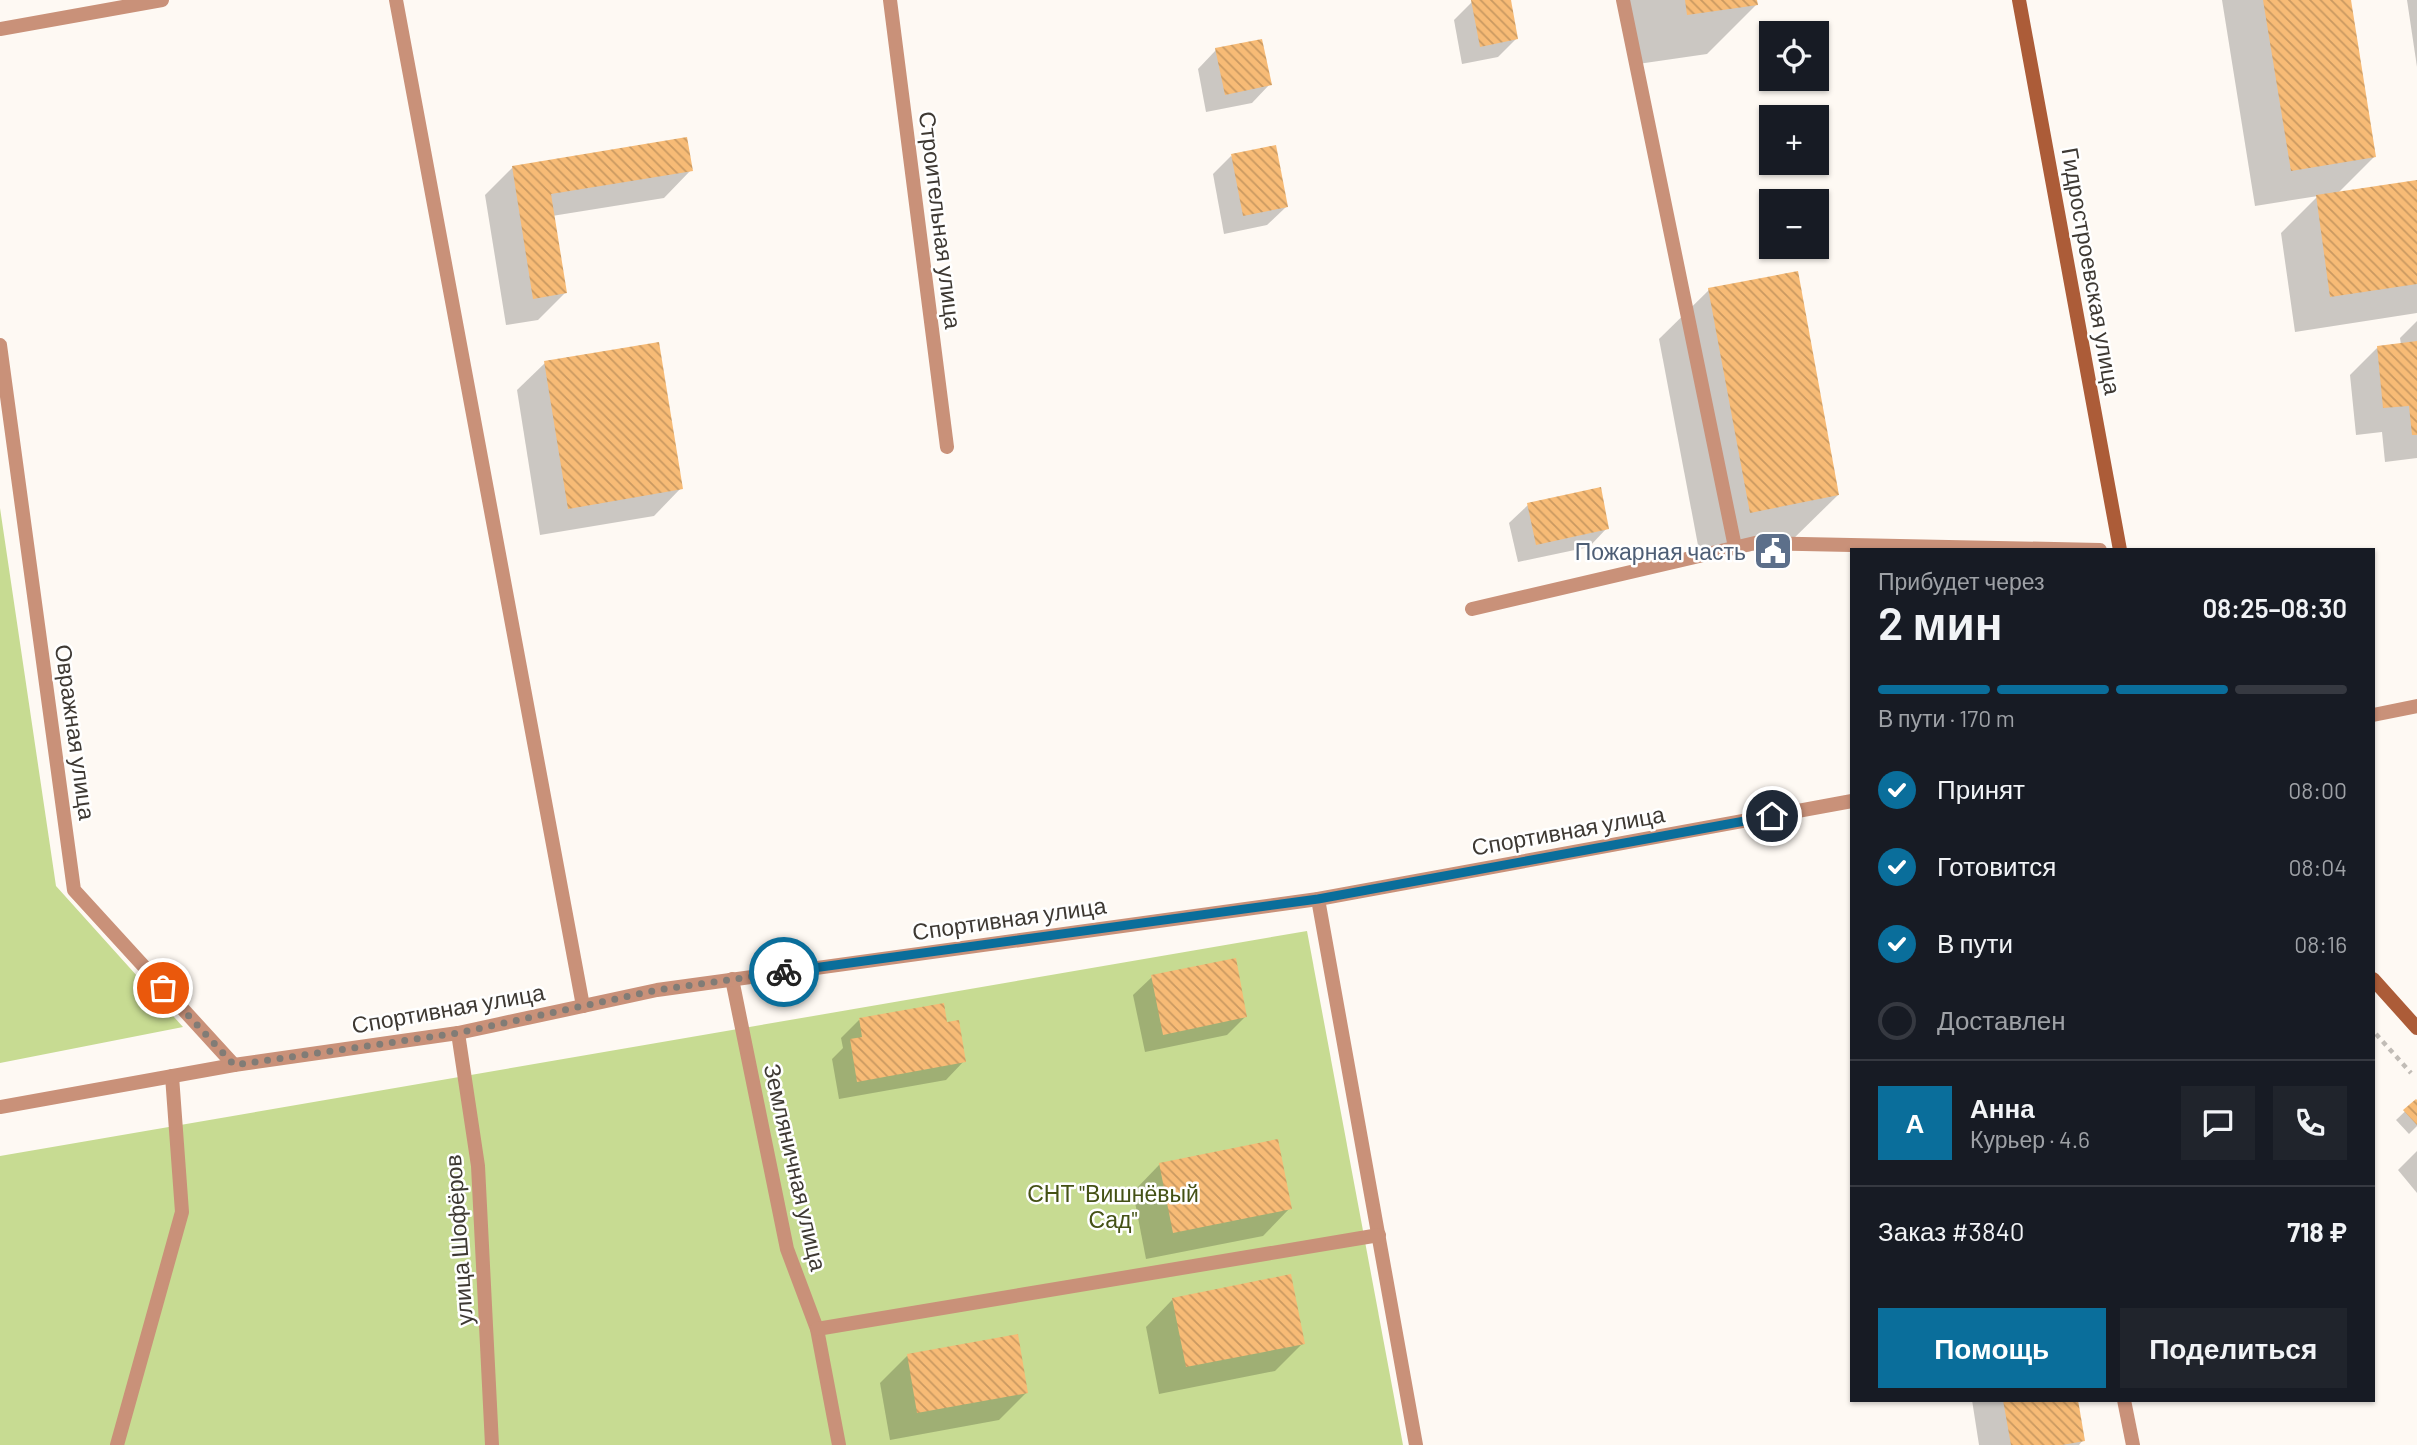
<!DOCTYPE html>
<html lang="ru">
<head>
<meta charset="utf-8">
<style>
	body { margin:0; font-family:Barlow,sans-serif; background:#20242c; color:#f1f3f6; height:100vh; display:flex; flex-direction:column; font-size:26px; white-space:nowrap }
	* { box-sizing:border-box; margin:0 }
	p { font-size:23px; color:#9ea1a6 }
	.icon { flex:none; width:38px; height:38px; fill:none; stroke:currentColor; stroke-width:2; stroke-linecap:round; stroke-linejoin:round }
	.map { position:relative; flex:1; overflow:hidden }
	.sheet { position:absolute; left:1850px; top:548px; width:525px; height:854px; display:flex; flex-direction:column; background:#171b24; border-radius:0px; box-shadow:0 2px 5px #0004 }
	.sheet>* { flex:none }
	.tools { position:absolute; left:1759px; top:21px; display:grid; gap:14px }
	.tools a { display:grid; place-items:center; width:70px; height:70px; border-radius:0px; background:#171b24; box-shadow:0 2px 5px #0004; font-size:35px }
	.pin { position:absolute; display:grid; place-items:center; width:60px; height:60px; color:#fff; margin:-30px; border:4px solid #fff; border-radius:50%; box-shadow:0 2px 7px #0007 }
	.courier { position:absolute; display:grid; place-items:center; width:70px; height:70px; margin:-35px; border:5px solid #0a6e9b; border-radius:50%; background:#fff; color:#222; box-shadow:0 2px 9px #0007 }
	.headline em { font-style:normal; font-weight:600 }
	.headline div { display:flex; flex-direction:column-reverse }
	.headline { display:flex; align-items:center; justify-content:space-between; height:119px; padding:0 28px }
	h1 { font-size:46px; font-weight:600; line-height:52px }
	.bar { display:grid; grid-template-columns:repeat(4,1fr); gap:10px 7px; align-content:center; height:84px; padding:0 28px }
	.bar i { height:9px; border-radius:5px; background:#363941 }
	.bar .on { background:#0a6e9b }
	.bar p { grid-column:span 4 }
	.line { display:flex; align-items:center; gap:18px; padding:0 28px; border-top:2px solid #363941 }
	.line div { flex:1 }
	.round { display:grid; place-items:center; flex:none; width:74px; height:74px; border-radius:0px; background:#20242c }
	ol { padding:0 28px; list-style:none }
	li { display:flex; align-items:center; gap:21px; height:77px }
	li p { margin-inline-start:auto }
	li .icon { padding:7px; border-radius:50%; background:#0a6e9b; color:#fff; stroke-width:4 }
	li:last-child { color:#9ea1a6 }
	li i { width:38px; height:38px; border:4px solid #363941; border-radius:50% }
	.action { display:flex; gap:14px; margin-top:auto; padding:14px 28px }
	.action a { flex:1; height:80px; border-radius:0px; background:#0a6e9b; color:#fff; font-size:28px; font-weight:600; line-height:80px; text-align:center }
	.action a+a { background:#20242c; color:#f1f3f6 }
	.map>svg:first-child { display:block }
</style>
</head>
<body>
<div class="map">
<svg width="2417" height="1445" viewBox="0 0 2417 1445">
	<defs>
		<pattern id="building-back-hatch" width="6" height="6" patternUnits="userSpaceOnUse" patternTransform="scale(1.75)"><rect width="6" height="6" fill="#f7bb76"/><path d="M-1 5l2 2M0 0l6 6M5-1l2 2" fill="none" stroke="#c99961"/></pattern>
	</defs>
	<rect width="100%" height="100%" fill="#fef9f3"/>
	<g fill="#c7db92">
		<path d="M0 508 56 886 183 1027 0 1063Z"/>
		<path d="M1307 931 1403 1445H0V1156Z"/>
	</g>
	<g fill="#0003">
		<path d="M1480 0H1509L1516 39 1498 57 1462 64 1454 20 1472 2Z"/>
		<path d="M1629 0H1755L1756 5 1707 54 1638 64Z"/>
		<path d="M2222 0H2349L2374 157 2337 194 2417 182V313L2295 332 2281 233 2318 196 2255 206Z"/>
		<path d="M2407 0H2417V67Z"/>
		<path d="M1216 50 1270 84 1252 103 1206 112 1198 69Z"/>
		<path d="M1231 156 1286 207 1267 225 1224 234 1213 174Z"/>
		<path d="M513 167 691 170 664 198 552 216 565 293 538 320 506 325 485 195Z"/>
		<path d="M1709 290 1838 495 1788 544 1701 561 1659 339Z"/>
		<path d="M2417 321V458L2385 462 2382 432 2356 435 2350 375 2377 348 2401 345 2400 338Z"/>
		<path d="M545 363 681 488 654 516 540 535 517 390Z"/>
		<path d="M1528 505 1607 528 1589 547 1518 562 1509 523Z"/>
		<path d="M1152 977 1246 1016 1227 1035 1145 1052 1133 995Z"/>
		<path d="M859 1020 945 1024 964 1061 946 1080 839 1099 832 1059 843 1048 841 1038Z"/>
		<path d="M2416 1101 2417 1126 2409 1134 2396 1120Z"/>
		<path d="M2417 1151V1193L2398 1170Z"/>
		<path d="M1160 1164 1290 1208 1263 1236 1146 1259 1133 1192Z"/>
		<path d="M1173 1299 1303 1343 1275 1371 1159 1394 1146 1327Z"/>
		<path d="M907 1356 1026 1393 999 1420 890 1440 880 1383Z"/>
		<path d="M1972 1400H2076L2083 1440 2079 1445H1979Z"/>
	</g>
	<g fill="url(#building-back-hatch)">
		<path d="M1471 0H1511L1518 39 1480 47Z"/>
		<path d="M1685 0H1757L1758 5 1687 15Z"/>
		<path d="M2263 0H2351L2376 157 2291 171Z"/>
		<path d="M1262 39 1272 85 1225 95 1215 48Z"/>
		<path d="M687 137 693 171 551 194 567 293 533 299 512 166Z"/>
		<path d="M1276 145 1288 207 1243 216 1231 154Z"/>
		<path d="M2417 180V284L2330 297 2316 195Z"/>
		<path d="M1798 271 1839 495 1750 513 1708 288Z"/>
		<path d="M2417 341V435H2412L2409 406 2383 408 2377 346Z"/>
		<path d="M659 342 683 489 568 509 544 361Z"/>
		<path d="M1601 487 1609 529 1536 545 1527 503Z"/>
		<path d="M1236 958 1247 1017 1163 1035 1151 975Z"/>
		<path d="M944 1003 947 1022 959 1020 966 1062 857 1082 850 1039 862 1037 859 1018Z"/>
		<path d="M2416 1099 2417 1100V1125L2403 1110Z"/>
		<path d="M1278 1139 1292 1209 1173 1233 1159 1163Z"/>
		<path d="M1291 1274 1305 1344 1186 1367 1172 1298Z"/>
		<path d="M1018 1334 1028 1393 917 1413 907 1354Z"/>
		<path d="M2003 1400H2078L2085 1441 2062 1445H2011Z"/>
	</g>
	<g fill="none" stroke-linecap="round" stroke-linejoin="round">
		<path stroke="#c1bcb6" stroke-width="4.5" stroke-dasharray="5 5" stroke-linecap="butt" d="M2376 1034 2411 1073"/>
		<g stroke="#c99179" stroke-width="14">
			<path d="M1623 0 1735 547"/>
			<path d="M1472 609 1755 543 2100 550"/>
			<path d="M1318 899 1416 1445"/>
			<path d="M732 979 787 1249 817 1329 839 1445"/>
			<path d="M458 1033 478 1166 492 1445"/>
			<path d="M817 1329 1379 1235"/>
			<path d="M2124 1400 2133 1445"/>
			<path d="M117 1445 182 1212 172 1076"/>
		</g>
		<g stroke="#c99179" stroke-width="14">
			<path d="M396 0 583 1006"/>
			<path d="M890 0 947 447"/>
			<path d="M0 29 162 0"/>
			<path d="M0 345 74 890 234 1065"/>
			<path d="M2373 715 2417 706"/>
			<path d="M0 1107 234 1065 458 1033 657 990 1318 899 1852 801"/>
		</g>
		<g stroke="#ac5c38" stroke-width="14">
			<path d="M2019 0 2120 550"/>
			<path d="M2373 979 2417 1028"/>
		</g>
	</g>
	<g fill="none" stroke-linecap="round" stroke-linejoin="round">
		<path stroke="#817c76" stroke-width="7" stroke-dasharray="0 12.6" d="M163 988 234 1065 458 1033 657 990 784 972"/>
		<path stroke="#0a6e9b" stroke-width="9" d="M784 972 1318 899 1772 816"/>
	</g>
	<defs>
		<symbol id="civic-square" viewBox="-11 -11 22 22"><rect x="-9" y="-9" width="18" height="18" rx="4" fill="#5c6f8a" stroke="#fff"/><path d="M-.6-6.5H3V-4.5H.6V-3L4-1V1h2V6H-6V1h2V-1L-.6-3ZM-1.2 2.5V6h2.4V2.5Z" fill="#fff"/></symbol>
	</defs>
	<g fill-rule="evenodd">
		<use href="#civic-square" x="1751" y="529" width="44" height="44"/>
	</g>
	<g text-anchor="middle" dominant-baseline="central" stroke-width="5" stroke-linejoin="round" paint-order="stroke">
		<g font-size="23" fill="#3e3933" stroke="#fff">
			<text transform="translate(941 220) rotate(83)">Строительная улица</text>
			<text transform="translate(2092 271) rotate(80)">Гидростроевская улица</text>
			<text transform="translate(76 732) rotate(82)">Овражная улица</text>
			<text transform="translate(1568 830) rotate(-10)">Спортивная улица</text>
			<text transform="translate(1009 918) rotate(-8)">Спортивная улица</text>
			<text transform="translate(448 1008) rotate(-10)">Спортивная улица</text>
			<text transform="translate(796 1167) rotate(77)">Земляничная улица</text>
			<text transform="translate(458 1240) rotate(-94)">улица Шофёров</text>
		</g>
		<g font-size="23" fill="#4e5e75" stroke="#fff" text-anchor="end">
			<text x="1746" y="551">Пожарная часть</text>
		</g>
		<g font-size="23" fill="#445115" stroke="#fff">
			<text x="1113" y="1193">СНТ "Вишнёвый<tspan x="1113" dy="26">Сад"</tspan></text>
		</g>
	</g>
</svg>
<div class="tools">
<a><svg class="icon" aria-label="locate" viewBox="0 0 24 24"><circle cx="12" cy="12" r="6"/><path d="M12 2v4M12 18v4M2 12h4M18 12h4"/></svg></a>
<a>+</a>
<a>−</a>
</div>
<div class="pin" style="left:163px;top:988px;background:#ea580c"><svg class="icon" aria-label="bag" viewBox="0 0 24 24"><path d="M5 8h14l-1 12H6zM9 8a3 3 0 0 1 6 0"/></svg></div>
<div class="pin" style="left:1772px;top:816px;background:#1f2937"><svg class="icon" aria-label="home" viewBox="0 0 24 24"><path d="M3 11l9-7 9 7M6 9v11h12V9"/></svg></div>
<div class="courier" style="left:784px;top:972px"><svg class="icon" aria-label="bike" viewBox="0 0 24 24"><circle cx="6" cy="16" r="4"/><circle cx="18" cy="16" r="4"/><path d="M6 16l4-8h5l3 8M10 8l3 8H6M13 5h3"/></svg></div>
<section class="sheet">
<div class="headline"><div><h1>2 мин</h1><p>Прибудет через</p></div><em>08:25–08:30</em></div>
<div class="bar"><i class="on"></i><i class="on"></i><i class="on"></i><i></i><p>В пути · 170 m</p></div>
<ol>
<li><svg class="icon" aria-label="check" viewBox="0 0 24 24"><path d="M5 12l5 5 9-10"/></svg>Принят<p>08:00</p></li>
<li><svg class="icon" aria-label="check" viewBox="0 0 24 24"><path d="M5 12l5 5 9-10"/></svg>Готовится<p>08:04</p></li>
<li><svg class="icon" aria-label="check" viewBox="0 0 24 24"><path d="M5 12l5 5 9-10"/></svg>В пути<p>08:16</p></li>
<li><i></i>Доставлен</li>
</ol>
<div class="line" style="height:126px"><b class="round" style="background:#0a6e9b;color:#fff">А</b><div><b>Анна</b><p>Курьер · 4.6</p></div><a class="round"><svg class="icon" aria-label="chat" viewBox="0 0 24 24"><path d="M4 5h16v11H9l-5 4z"/></svg></a><a class="round"><svg class="icon" aria-label="phone" viewBox="0 0 24 24"><path d="M5 4h4l2 5-3 2q2 4 5 5l2-3 5 2v4C11 20 4 13 5 4z"/></svg></a></div>
<div class="line" style="height:91px"><div>Заказ #3840</div><b>718 ₽</b></div>
<div class="action"><a>Помощь</a><a>Поделиться</a></div>
</section>
</div>
</body>
</html>
